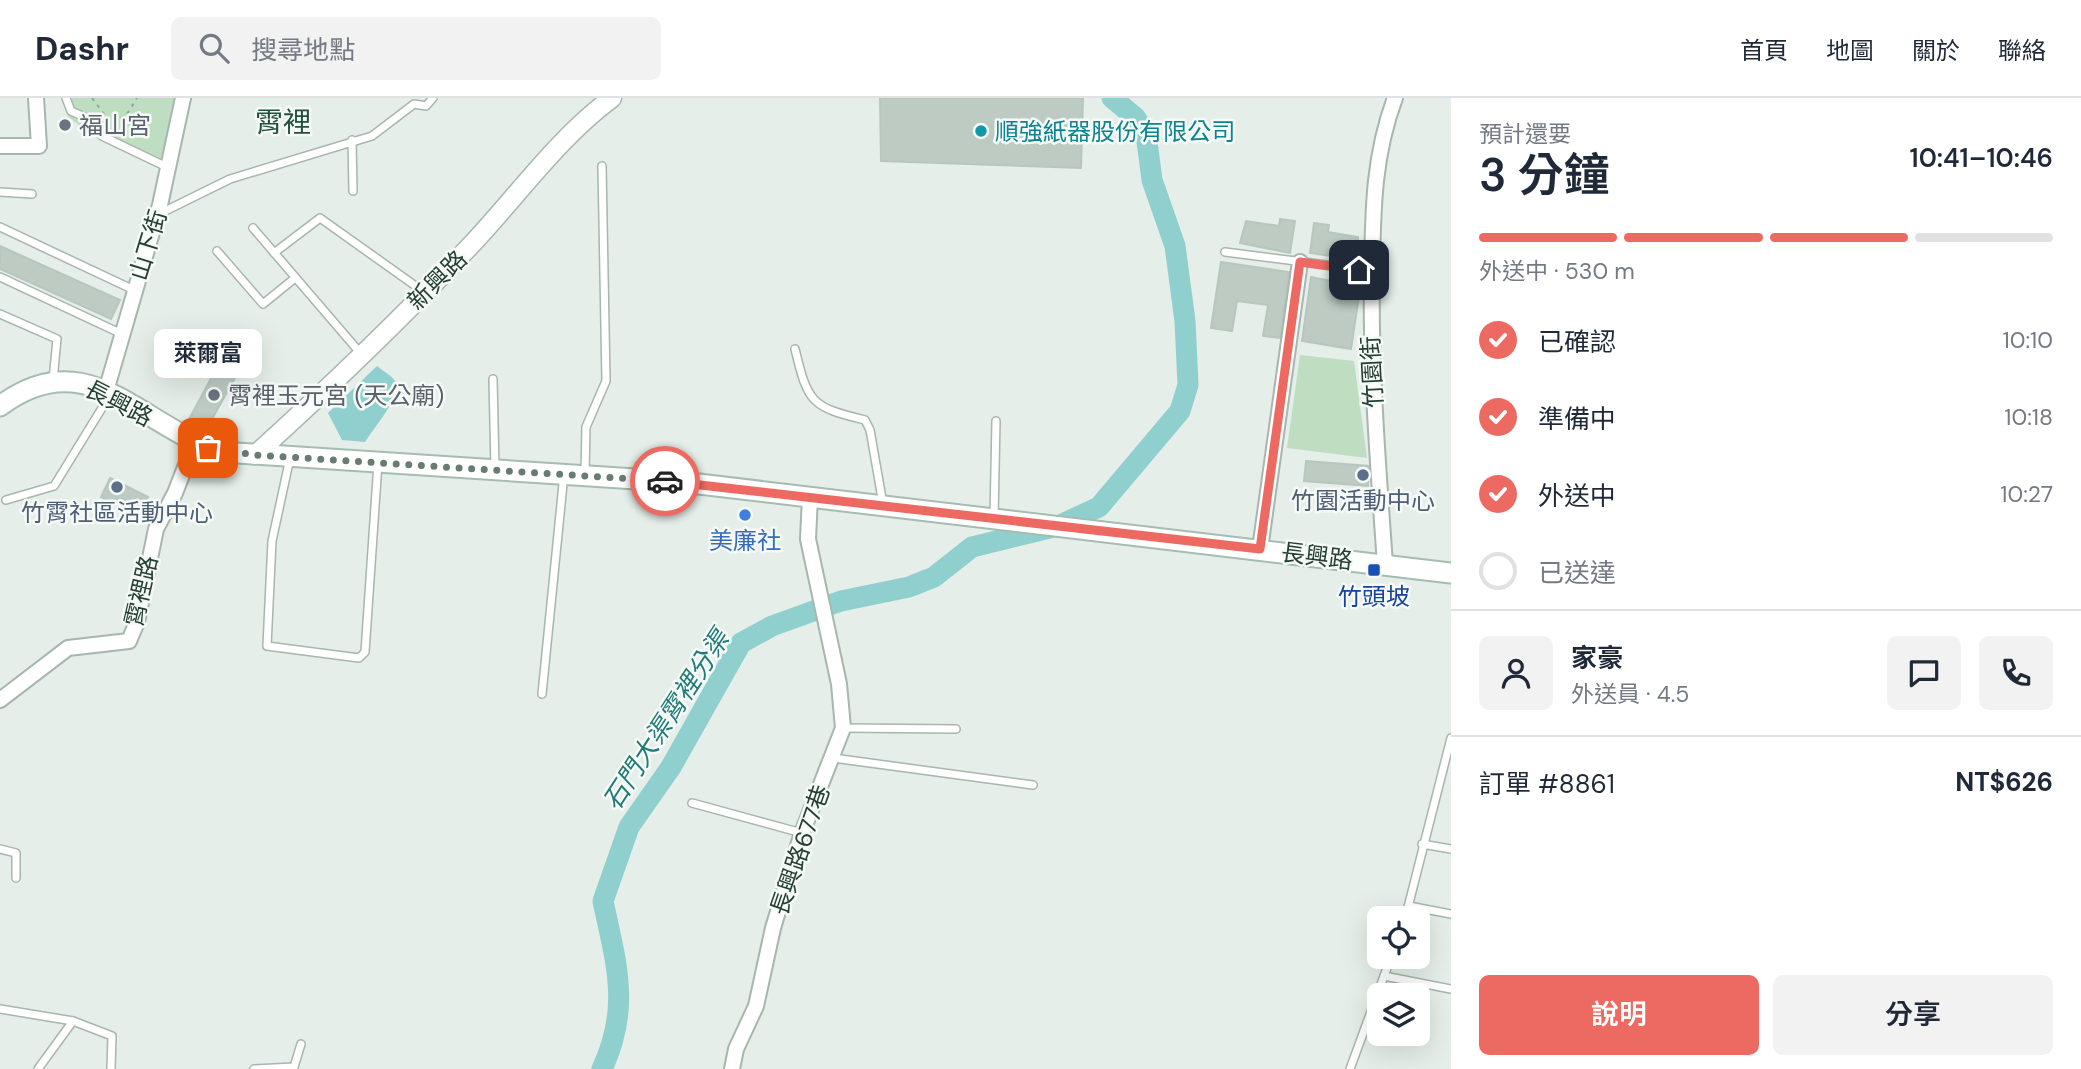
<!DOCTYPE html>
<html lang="zh-TW">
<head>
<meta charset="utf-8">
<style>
	body { margin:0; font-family:"DM Sans","Noto Sans TC",sans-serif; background:#f2f2f3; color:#1f2937; height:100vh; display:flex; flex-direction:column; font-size:26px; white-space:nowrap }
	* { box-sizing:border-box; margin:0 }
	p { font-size:23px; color:#747a83 }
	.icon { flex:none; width:38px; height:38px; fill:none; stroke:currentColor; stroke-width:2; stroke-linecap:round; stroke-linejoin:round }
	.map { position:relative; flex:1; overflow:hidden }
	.sheet { display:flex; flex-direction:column; background:#fff; width:630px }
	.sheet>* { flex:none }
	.fabs { position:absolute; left:1367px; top:808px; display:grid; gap:14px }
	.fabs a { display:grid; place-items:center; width:63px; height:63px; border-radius:10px; background:#fff; box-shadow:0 7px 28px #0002; font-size:35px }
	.pin { position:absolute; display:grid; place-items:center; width:60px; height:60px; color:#fff; margin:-30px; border-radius:14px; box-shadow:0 4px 10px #0006 }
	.courier { position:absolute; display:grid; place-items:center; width:70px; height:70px; margin:-35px; border:5px solid #ed6a63; border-radius:50%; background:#fff; color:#222; box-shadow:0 2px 9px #0007 }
	.bubble { position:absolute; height:49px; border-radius:10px; background:#fff; box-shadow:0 7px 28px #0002; font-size:23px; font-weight:600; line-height:49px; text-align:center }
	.headline em { font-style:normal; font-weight:600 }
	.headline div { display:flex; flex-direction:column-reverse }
	.headline { display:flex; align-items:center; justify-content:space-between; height:119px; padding:0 28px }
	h1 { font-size:46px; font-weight:600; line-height:52px }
	.bar { display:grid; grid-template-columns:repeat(4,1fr); gap:10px 7px; align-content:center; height:84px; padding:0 28px }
	.bar i { height:9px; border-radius:5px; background:#e0e1e3 }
	.bar .current { background:#ed6a63 }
	.bar p { grid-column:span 4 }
	.line { display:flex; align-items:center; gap:18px; padding:0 28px; border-top:2px solid #e0e1e3 }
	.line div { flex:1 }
	.round { display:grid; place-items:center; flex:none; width:74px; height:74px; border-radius:10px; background:#f2f2f3 }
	ol { padding:0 28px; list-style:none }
	li { display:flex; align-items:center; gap:21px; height:77px }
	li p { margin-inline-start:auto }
	li .icon { padding:7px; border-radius:50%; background:#ed6a63; color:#fff; stroke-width:4 }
	li:last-child { color:#747a83 }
	li i { width:38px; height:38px; border:4px solid #e0e1e3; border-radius:50% }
	.cta { display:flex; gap:14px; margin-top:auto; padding:14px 28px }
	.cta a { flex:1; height:80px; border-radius:10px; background:#ed6a63; color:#fff; font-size:28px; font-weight:600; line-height:80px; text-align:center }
	.cta a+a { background:#f2f2f3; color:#1f2937 }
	header { display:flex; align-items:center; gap:42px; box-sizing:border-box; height:98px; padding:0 35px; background:#fff; border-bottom:2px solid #e0e1e3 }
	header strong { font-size:33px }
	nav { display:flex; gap:38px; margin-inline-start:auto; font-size:24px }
	.search { width:490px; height:63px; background:#f2f2f3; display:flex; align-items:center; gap:18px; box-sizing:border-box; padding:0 24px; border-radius:10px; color:#747a83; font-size:26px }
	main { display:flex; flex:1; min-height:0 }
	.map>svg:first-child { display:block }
</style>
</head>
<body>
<header>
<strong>Dashr</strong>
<div class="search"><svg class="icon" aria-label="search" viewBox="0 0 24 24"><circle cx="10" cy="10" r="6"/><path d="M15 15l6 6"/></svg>搜尋地點</div>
<nav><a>首頁</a><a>地圖</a><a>關於</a><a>聯絡</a></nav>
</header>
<main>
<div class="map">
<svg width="1451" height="971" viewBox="0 0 1451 971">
	<rect width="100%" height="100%" fill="#e5eee8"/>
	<g fill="#bfdec1">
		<path d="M62 0H175L167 44 158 67 100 42 68 19Z"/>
		<path d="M1300 257 1354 263 1367 360 1287 350Z"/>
	</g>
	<path fill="#8fd0ce" d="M377 268C384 274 396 279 397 289 398 301 372 333 365 344L342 342 328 315Z"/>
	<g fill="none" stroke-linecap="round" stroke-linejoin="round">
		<path stroke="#8fd0ce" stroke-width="21" d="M602 971C631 909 616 865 603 803L629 729 671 669 741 545 772 528 841 503 909 489 934 479 972 449 1058 428 1099 409 1180 313 1188 287 1185 223 1175 148 1152 82 1146 36 1135 19 1112 0"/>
	</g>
	<g fill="#bdcbc3" stroke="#b7c7bd" stroke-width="2">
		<path d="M880 0H1083L1081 70 881 63Z"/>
		<path d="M1280 121 1295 123 1290 155 1240 145 1246 123 1279 128Z"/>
		<path d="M1314 125 1329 127 1328 134 1358 139V144L1362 145 1360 162 1310 155Z"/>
		<path d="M0 148 120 202 111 221 0 171Z"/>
		<path d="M1221 164 1289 174 1280 240 1263 238 1268 207 1237 203 1232 233 1211 230Z"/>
		<path d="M1311 179 1357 188 1356 197 1359 198 1351 251 1302 243Z"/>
		<path d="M223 258 242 267 205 334 187 325Z"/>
		<path d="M1306 363 1369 368 1368 388 1304 383Z"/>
		<path d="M110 380 148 399 141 412 118 401 115 406 101 399Z"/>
	</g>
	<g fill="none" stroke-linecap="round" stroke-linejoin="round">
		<defs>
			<g id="service">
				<path d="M66 0 71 13 98 25 102 38 169 70"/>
				<path d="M352 42 353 93"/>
				<path d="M0 94 32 96"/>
				<path d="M157 117 230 81 372 38 414 6 426 8 433 0"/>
				<path d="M0 129 134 192"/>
				<path d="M253 130 362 257"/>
				<path d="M217 153 263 206 295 180"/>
				<path d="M1225 154 1359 171"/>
				<path d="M274 155 320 120 424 194"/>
				<path d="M0 179 122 236"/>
				<path d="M0 216 57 241 53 282"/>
				<path d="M795 251C808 305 811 309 865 322L870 332 883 406"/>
				<path d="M493 281 495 370"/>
				<path d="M290 360 272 443 267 548 359 560 365 554 378 365"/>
				<path d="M585 376 586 329 606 283 602 68"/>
				<path d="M6 402 54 388 110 297"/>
				<path d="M994 419 996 323"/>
				<path d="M542 596 564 376"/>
				<path d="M843 630 956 631"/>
				<path d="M833 660 1033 687"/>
				<path d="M692 705 802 735"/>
				<path d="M1422 746 1451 751"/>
				<path d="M0 751 16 755V780"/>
				<path d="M1409 808 1451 816"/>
				<path d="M1405 821 1451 640"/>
				<path d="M1384 878 1451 891"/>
				<path d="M0 911 73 923 112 938 111 971"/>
				<path d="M38 971 73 923"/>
				<path d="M254 971 294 969 301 946"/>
				<path d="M1350 971 1391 859"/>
			</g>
			<g id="minor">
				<path d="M0 48H39L36 0"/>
				<path d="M106 293 160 107 183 0"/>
				<path d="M1260 451 1300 164"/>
				<path d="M1385 466C1378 366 1370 268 1372 168 1373 109 1374 56 1395 0"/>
				<path d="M0 602 68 550 129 543 137 524 156 431 175 395 194 346"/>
				<path d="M732 971 736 951 756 908 773 830 802 735 843 630 839 586 808 441 810 399"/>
			</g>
			<path id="tertiary" d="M255 357C330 289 403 219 472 146 518 97 558 40 612 0"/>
			<path id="secondary" d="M0 308C88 242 139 328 222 354L682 384 1451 475"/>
		</defs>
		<use href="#service" stroke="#a7b6ae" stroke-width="10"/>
		<use href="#minor" stroke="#a7b6ae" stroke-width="18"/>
		<use href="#tertiary" stroke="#a7b6ae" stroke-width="21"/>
		<use href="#secondary" stroke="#a6bcb0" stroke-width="23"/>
		<g stroke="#86b09b" stroke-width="2" stroke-dasharray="3.5 5" stroke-linecap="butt">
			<path d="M92 0 104 16"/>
			<path d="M107 21 111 26 127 16 137 0"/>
		</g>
		<use href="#service" stroke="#fff" stroke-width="7"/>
		<use href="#minor" stroke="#fff" stroke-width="14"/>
		<use href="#tertiary" stroke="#fff" stroke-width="18"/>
		<use href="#secondary" stroke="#fff" stroke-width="19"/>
	</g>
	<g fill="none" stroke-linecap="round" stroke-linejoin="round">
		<path stroke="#687c72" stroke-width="7" stroke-dasharray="0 12.6" d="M208 350 255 357 665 383"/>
		<path stroke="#ed6a63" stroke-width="9" d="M665 383 1260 451 1300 164 1359 172"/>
	</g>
	<g fill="#6b7280" stroke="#f5faf7" stroke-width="2.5">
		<circle cx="65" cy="27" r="7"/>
		<circle cx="214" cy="297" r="7"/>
	</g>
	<circle fill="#0f9aa8" stroke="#f5faf7" stroke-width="2.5" cx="981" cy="33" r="7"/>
	<g fill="#5c6f8a" stroke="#f5faf7" stroke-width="2.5">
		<circle cx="1363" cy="377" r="7"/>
		<circle cx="117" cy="389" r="7"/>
	</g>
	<circle fill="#3f7fe0" stroke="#f5faf7" stroke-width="2.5" cx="745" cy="417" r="7"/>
	<rect fill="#1a4fb4" stroke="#f5faf7" stroke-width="2.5" x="1367" y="465" width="14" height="14" rx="3.5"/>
	<g text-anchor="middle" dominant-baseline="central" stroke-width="5" stroke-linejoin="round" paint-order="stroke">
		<g font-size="24" fill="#5b616d" stroke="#f5faf7" text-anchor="start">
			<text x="79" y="27">福山宮</text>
			<text x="228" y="297">霄裡玉元宮 (天公廟)</text>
		</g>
		<g font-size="24" fill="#0d838f" stroke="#f5faf7" text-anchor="start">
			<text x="995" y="33">順強紙器股份有限公司</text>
		</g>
		<g font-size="24" fill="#243f33" stroke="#f5faf7">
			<text transform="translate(148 147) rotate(-73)">山下街</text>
			<text transform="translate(437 182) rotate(-45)">新興路</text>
			<text transform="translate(1372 274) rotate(-93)">竹園街</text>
			<text transform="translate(119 305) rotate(27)">長興路</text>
			<text transform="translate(1317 458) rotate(7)">長興路</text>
			<text transform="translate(141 493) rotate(-77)">霄裡路</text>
			<text transform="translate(800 752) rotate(-71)">長興路677巷</text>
		</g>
		<g font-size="24" fill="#4e5e75" stroke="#f5faf7">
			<text x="1363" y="402">竹園活動中心</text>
			<text x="117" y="414">竹霄社區活動中心</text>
		</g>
		<g font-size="24" fill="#366cbe" stroke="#f5faf7">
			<text x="745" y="442">美廉社</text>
		</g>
		<g font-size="24" fill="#164399" stroke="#f5faf7">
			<text x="1374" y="498">竹頭坡</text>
		</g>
		<g font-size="26" font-style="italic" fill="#207a77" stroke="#f5faf7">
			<text transform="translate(666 622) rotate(-57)">石門大渠霄裡分渠</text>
		</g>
		<g font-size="28" fill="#21513c" stroke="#f5faf7">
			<text x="283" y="24">霄裡</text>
		</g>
	</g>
</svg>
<div class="fabs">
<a><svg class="icon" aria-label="locate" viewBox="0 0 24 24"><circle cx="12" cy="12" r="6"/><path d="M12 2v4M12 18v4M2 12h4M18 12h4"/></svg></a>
<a><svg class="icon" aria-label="layers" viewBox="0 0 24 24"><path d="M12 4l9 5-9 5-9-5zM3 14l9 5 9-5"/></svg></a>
</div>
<div class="pin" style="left:208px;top:350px;background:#ea580c"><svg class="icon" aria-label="bag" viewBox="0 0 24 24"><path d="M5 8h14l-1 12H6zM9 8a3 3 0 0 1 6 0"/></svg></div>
<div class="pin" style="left:1359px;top:172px;background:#1f2937"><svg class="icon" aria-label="home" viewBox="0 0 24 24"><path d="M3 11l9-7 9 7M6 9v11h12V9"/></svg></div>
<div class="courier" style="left:665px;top:383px"><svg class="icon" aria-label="car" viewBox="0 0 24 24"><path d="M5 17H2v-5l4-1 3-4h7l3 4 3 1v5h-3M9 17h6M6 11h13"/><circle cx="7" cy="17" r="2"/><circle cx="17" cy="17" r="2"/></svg></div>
<div class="bubble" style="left:154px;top:231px;width:108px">萊爾富</div>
</div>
<section class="sheet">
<div class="headline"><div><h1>3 分鐘</h1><p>預計還要</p></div><em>10:41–10:46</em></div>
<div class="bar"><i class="current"></i><i class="current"></i><i class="current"></i><i></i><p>外送中 · 530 m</p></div>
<ol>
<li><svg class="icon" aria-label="check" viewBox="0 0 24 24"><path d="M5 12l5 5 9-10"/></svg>已確認<p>10:10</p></li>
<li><svg class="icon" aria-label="check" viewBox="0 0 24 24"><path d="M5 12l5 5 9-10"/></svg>準備中<p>10:18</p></li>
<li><svg class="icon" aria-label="check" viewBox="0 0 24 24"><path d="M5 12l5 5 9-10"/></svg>外送中<p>10:27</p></li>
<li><i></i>已送達</li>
</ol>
<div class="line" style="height:126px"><a class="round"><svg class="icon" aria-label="person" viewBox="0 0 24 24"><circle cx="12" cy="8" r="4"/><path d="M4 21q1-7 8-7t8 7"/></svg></a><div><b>家豪</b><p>外送員 · 4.5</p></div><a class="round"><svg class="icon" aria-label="chat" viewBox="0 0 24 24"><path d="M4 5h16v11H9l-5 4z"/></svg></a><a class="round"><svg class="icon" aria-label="phone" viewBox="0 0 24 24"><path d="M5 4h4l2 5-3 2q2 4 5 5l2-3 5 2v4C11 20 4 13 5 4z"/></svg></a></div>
<div class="line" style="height:91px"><div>訂單 #8861</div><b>NT$626</b></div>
<div class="cta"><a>說明</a><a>分享</a></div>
</section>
</main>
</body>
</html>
